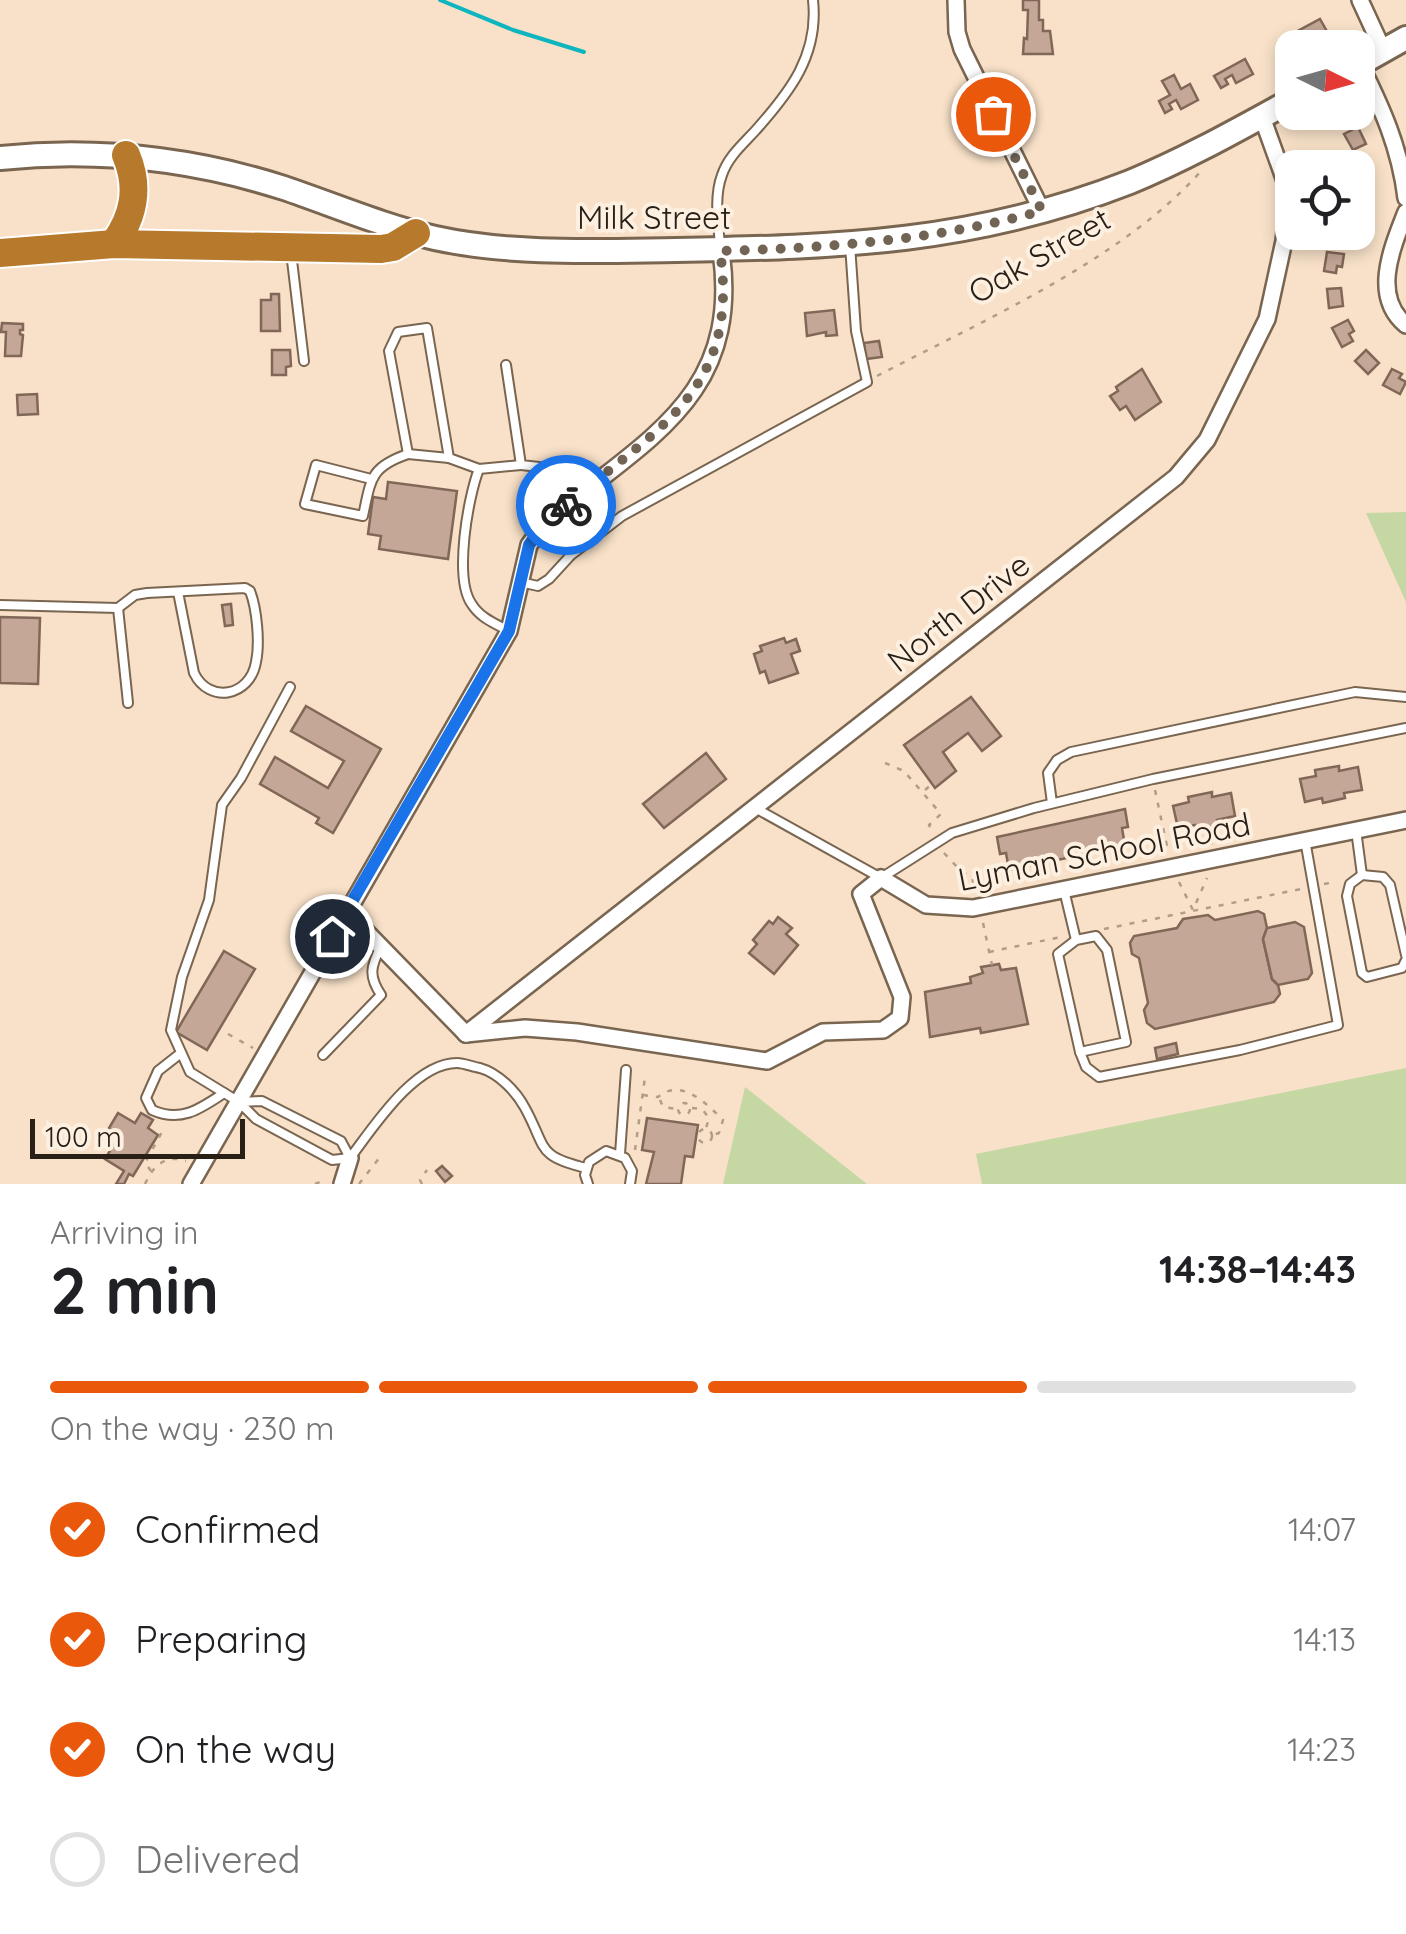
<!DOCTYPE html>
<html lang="en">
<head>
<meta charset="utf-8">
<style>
	body { margin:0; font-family:Quicksand,sans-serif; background:#f2f2f2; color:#202124; height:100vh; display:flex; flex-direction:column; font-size:38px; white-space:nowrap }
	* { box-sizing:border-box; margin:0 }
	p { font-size:32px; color:#757577 }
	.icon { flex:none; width:55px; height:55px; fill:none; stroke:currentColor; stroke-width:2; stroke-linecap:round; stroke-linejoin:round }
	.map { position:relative; height:1184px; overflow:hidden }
	.panel { display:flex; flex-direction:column; background:#fff; flex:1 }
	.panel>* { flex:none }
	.needle { width:65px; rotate:95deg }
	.fabs { position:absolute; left:1275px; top:30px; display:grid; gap:20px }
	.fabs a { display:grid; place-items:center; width:100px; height:100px; border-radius:20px; background:#fff; box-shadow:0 5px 15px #0003; font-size:50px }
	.scale { position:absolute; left:30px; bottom:25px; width:215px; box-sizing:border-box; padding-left:10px; border:5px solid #282017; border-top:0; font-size:28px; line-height:35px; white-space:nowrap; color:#282017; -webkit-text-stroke:8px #fef0e1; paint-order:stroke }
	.pin { position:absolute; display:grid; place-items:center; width:85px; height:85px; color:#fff; margin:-42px; border:5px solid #fff; border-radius:50%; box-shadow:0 2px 10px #0007 }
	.courier { position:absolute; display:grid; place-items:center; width:100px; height:100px; margin:-50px; border:8px solid #1a73e8; border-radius:50%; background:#fff; color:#222; box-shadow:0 2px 12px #0007 }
	.headline em { font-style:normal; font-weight:700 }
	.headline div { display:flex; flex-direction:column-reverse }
	.headline { display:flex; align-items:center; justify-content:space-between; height:170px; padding:0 50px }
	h1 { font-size:65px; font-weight:700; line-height:75px }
	.bar { display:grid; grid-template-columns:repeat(4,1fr); gap:15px 10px; align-content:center; height:120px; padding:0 50px }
	.bar i { height:12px; border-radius:8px; background:#e0e0e0 }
	.bar .selected { background:#ea580c }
	.bar p { grid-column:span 4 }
	ol { padding:0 50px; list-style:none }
	li { display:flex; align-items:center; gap:30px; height:110px }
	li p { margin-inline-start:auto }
	li .icon { padding:10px; border-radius:50%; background:#ea580c; color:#fff; stroke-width:4 }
	li:last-child { color:#757577 }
	li i { width:55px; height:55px; border:5px solid #e0e0e0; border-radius:50% }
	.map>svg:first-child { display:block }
</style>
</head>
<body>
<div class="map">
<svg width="1406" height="1184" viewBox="0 0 1406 1184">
	<rect width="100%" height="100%" fill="#f8e1c8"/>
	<g fill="#c5d7a3">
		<path d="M1406 512V602L1366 513Z"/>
		<path d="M1406 1068V1184H982L976 1154Z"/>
		<path d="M745 1087 867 1184H723Z"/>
	</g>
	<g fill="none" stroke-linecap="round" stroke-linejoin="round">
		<path stroke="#0db6bf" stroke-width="4" d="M440 0 513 30 584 52"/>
	</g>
	<g fill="#c4a796" stroke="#816757" stroke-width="2.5">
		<path d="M1023 0H1039V20H1043V31H1050L1053 54H1023L1024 38 1027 39 1028 10H1023Z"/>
		<path d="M1320 19 1329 35 1305 48H1292V51L1286 55 1279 41Z"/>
		<path d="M1245 59 1253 74 1236 83 1232 75 1225 79 1228 84 1221 88 1214 76Z"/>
		<path d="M1174 75 1181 89 1190 84 1198 100 1181 109 1176 100 1169 104 1172 109 1165 113 1159 101 1170 95 1162 81Z"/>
		<path d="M1358 127 1366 144 1353 150 1344 134Z"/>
		<path d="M1352 164 1370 165 1369 181 1358 180V168H1352Z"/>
		<path d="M1358 191 1365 192 1363 211 1358 210Z"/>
		<path d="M1335 232H1351L1350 243 1334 241Z"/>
		<path d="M1327 252 1344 254 1342 267 1337 266 1336 273 1324 271Z"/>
		<path d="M1341 288 1343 306 1329 308 1327 289Z"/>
		<path d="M271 294H279L280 331H261V300H271Z"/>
		<path d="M834 310 837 335 826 336V332L807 336 805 313Z"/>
		<path d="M1348 320 1354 331 1349 334 1353 341 1342 347 1332 328Z"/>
		<path d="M2 323 23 324V330H20V334L23 335 21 356H5L6 332H1Z"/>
		<path d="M879 341 882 357 866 359 864 343Z"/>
		<path d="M272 350H290L291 366 286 367V375H272Z"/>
		<path d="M1366 350 1379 363 1368 374 1355 361Z"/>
		<path d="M1142 369 1161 402 1135 420 1126 406 1120 410 1110 396 1118 391 1116 387Z"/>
		<path d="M1392 369 1402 374 1399 378 1406 382 1400 394 1383 385Z"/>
		<path d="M37 394 38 414 18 415 17 395Z"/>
		<path d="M388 482 457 491 448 559 379 549 381 536 368 534 373 497 386 499Z"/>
		<path d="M231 604 233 625 225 626 222 605Z"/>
		<path d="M0 617 40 618 38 684 0 683Z"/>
		<path d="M784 638 786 643 796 639 800 651 791 654 798 673 769 683 765 671 760 673 754 654 762 651 760 646Z"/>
		<path d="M971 697 1001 736 982 751 968 733 943 752 956 771 935 788 904 745Z"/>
		<path d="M306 706 381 749 333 833 316 823 319 818 260 784 275 757 328 788 344 761 291 731Z"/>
		<path d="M706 753 726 779 664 828 643 804Z"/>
		<path d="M1339 766V771L1358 767 1362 790 1344 793 1345 798 1323 803 1322 798 1305 802 1300 779 1316 776 1315 770Z"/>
		<path d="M1212 792V797L1231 793 1235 816 1217 820 1218 825 1196 830 1195 825 1178 828 1173 806 1189 802 1188 797Z"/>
		<path d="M1125 809 1128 827 1122 828 1125 846 1009 870 1006 853 1000 854 997 837Z"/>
		<path d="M1258 911 1264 914 1267 928 1263 939 1272 979 1278 985 1280 994 1274 1002 1155 1029 1147 1023 1144 1010 1148 1003 1139 958 1132 954 1130 943 1134 936 1177 928 1183 919 1208 915 1215 920Z"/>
		<path d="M778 917 792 928 786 934 798 945 774 974 749 953 757 944 753 940 769 921 773 924Z"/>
		<path d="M1295 922 1304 927 1312 973 1308 979 1278 985 1272 979 1263 939 1267 928Z"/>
		<path d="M224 951 255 969 207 1050 176 1032Z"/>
		<path d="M999 964 1001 970 1016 968 1028 1024 981 1033 980 1028 930 1037 925 992 971 983 970 977 983 973 981 967Z"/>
		<path d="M1176 1043 1178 1054 1157 1059 1155 1048Z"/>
		<path d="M118 1113 135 1123 141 1113 153 1120 148 1128 158 1135 133 1176 129 1174 124 1184H116L124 1171 105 1159 120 1134 109 1128Z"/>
		<path d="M647 1118 698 1125 693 1157 685 1156 681 1184H646L654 1152 642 1150Z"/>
		<path d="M442 1166 452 1176 445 1182 436 1171Z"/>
	</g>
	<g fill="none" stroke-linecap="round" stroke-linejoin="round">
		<defs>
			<g id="lane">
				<path d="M720 245C718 222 714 196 722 175 728 157 742 145 755 131 790 92 819 55 813 0"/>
				<path d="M291 252 304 361"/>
				<path d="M506 365 521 465 557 469 580 493"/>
				<path d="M408 454 449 458"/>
				<path d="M371 479 316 465 305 504 363 516C371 479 370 467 408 454L389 351 398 332 427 328 449 458 479 469"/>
				<path d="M520 582 538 586 549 579 571 555 622 516 867 382 856 331 850 245"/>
				<path d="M0 605 118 608 135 595 147 593 245 588 250 591C257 609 260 643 256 662 250 697 209 704 194 673L178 592"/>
				<path d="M118 608 128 703"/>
				<path d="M509 631C494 623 480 618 471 603 454 577 468 497 479 469L521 465"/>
				<path d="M1052 803 1048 773 1057 760 1071 752 1355 692 1406 697"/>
				<path d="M757 809 881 878 952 833 1034 808 1153 779 1406 728"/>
				<path d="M1356 830 1362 875"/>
				<path d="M1064 890 1076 940 1096 936 1107 950 1126 1042 1080 1052 1058 954 1076 940"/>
				<path d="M1406 955 1390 885 1383 877 1362 875 1350 884 1347 896 1362 973 1367 977 1402 968 1406 960"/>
				<path d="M1080 1052 1086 1067 1099 1077 1240 1050 1338 1025 1305 840"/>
				<path d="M181 1053 158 1071 146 1098 152 1110C181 1123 200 1109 224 1093"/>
				<path d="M323 1055 381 995C368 976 371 966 381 946"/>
				<path d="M239 1102 262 1101 341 1141 350 1158 332 1160 256 1119 239 1102 190 1072 171 1030 182 977 209 900 222 805 241 778 290 687"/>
				<path d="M620 1154 626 1070"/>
				<path d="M350 1158C373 1128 414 1063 457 1063 464 1063 473 1067 480 1068 498 1073 516 1091 525 1108 547 1148 536 1156 586 1168"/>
				<path d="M588 1184 585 1175 589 1162 606 1151 625 1158 632 1171 630 1184"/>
			</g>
			<g id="street">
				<path d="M956 0 957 32 962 49 1042 211"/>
				<path d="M1360 0 1383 50"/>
				<path d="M1360 64C1382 108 1400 148 1406 198"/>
				<path d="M1406 212C1392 248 1371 296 1406 325"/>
				<path d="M346 911 466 1034"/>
				<path d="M466 1034 1176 477 1207 440 1267 319 1284 241 1289 192 1262 117"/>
				<path d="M466 1034 525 1028 577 1032 767 1061 823 1032 883 1030 900 1018 902 997 861 894 881 878 926 905 973 908 1406 820"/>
				<path d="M191 1184 509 631 529 545 545 523C643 440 742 399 721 251"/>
				<path d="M342 1184 350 1158"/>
			</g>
			<g id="secondary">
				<path d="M1358 65 1406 38"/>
				<path d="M0 158C98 148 190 158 284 188 334 205 383 226 435 238 512 255 598 251 676 250 840 247 974 243 1130 182 1186 159 1239 129 1292 100"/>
			</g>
			<g id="highway">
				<path d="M114 244C134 216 140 188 126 155"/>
				<path d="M0 253 114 244 381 249 393 247 416 233"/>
			</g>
		</defs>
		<use href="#lane" stroke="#796550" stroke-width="12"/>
		<use href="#street" stroke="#796550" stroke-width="20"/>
		<use href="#secondary" stroke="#796550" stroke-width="28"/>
		<use href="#highway" stroke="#fff" stroke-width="32"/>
		<g stroke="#af9d89" stroke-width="2.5" stroke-dasharray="5 8" stroke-linecap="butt">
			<path d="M877 376C982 321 1124 259 1202 170"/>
			<path d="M885 763 904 771 941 814 929 825 933 833"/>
			<path d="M925 790 932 784"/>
			<path d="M1155 790 1168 851"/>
			<path d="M1208 827 1212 846"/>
			<path d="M944 853 959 869 972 878 976 891"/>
			<path d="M1179 882 1193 910 1207 878"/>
			<path d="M1324 884 1335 882"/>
			<path d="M983 923 992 965"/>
			<path d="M1104 929 1301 889"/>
			<path d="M989 952 1061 937"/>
			<path d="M228 1034 253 1048"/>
			<path d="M643 1095 658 1097C681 1077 707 1104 723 1120L719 1133 711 1136"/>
			<path d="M660 1100 663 1107 677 1109"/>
			<circle cx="684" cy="1109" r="6"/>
			<path d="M692 1108 702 1109 709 1118 706 1128"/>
			<circle cx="705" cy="1136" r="7"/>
			<path d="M635 1150 645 1077"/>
			<path d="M151 1171 145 1163 163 1130"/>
			<path d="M145 1184C153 1166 165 1154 186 1161"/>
			<path d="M315 1184 327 1179"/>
			<path d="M359 1184 380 1157"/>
			<path d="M422 1184 420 1180 427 1170"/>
		</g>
		<use href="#lane" stroke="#fff" stroke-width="8"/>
		<use href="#street" stroke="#fff" stroke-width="15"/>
		<use href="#secondary" stroke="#fff" stroke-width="22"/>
		<use href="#highway" stroke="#b77a2c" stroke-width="28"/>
	</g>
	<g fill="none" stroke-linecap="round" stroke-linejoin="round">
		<path stroke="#716455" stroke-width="10" stroke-dasharray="0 18" d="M566 505C659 427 740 390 720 251 830 248 936 240 1042 211L993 114"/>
		<path stroke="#1a73e8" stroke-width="12" d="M332 936 509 631 529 545 545 523 566 505"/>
	</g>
	<g text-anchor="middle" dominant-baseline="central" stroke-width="8" stroke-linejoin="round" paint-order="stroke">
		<g font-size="32" fill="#282017" stroke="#fef0e1">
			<text x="654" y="217">Milk Street</text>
			<text transform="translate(1039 255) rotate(-30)">Oak Street</text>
			<text transform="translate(958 612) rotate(-38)">North Drive</text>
			<text transform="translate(1104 851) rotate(-11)">Lyman School Road</text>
		</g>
	</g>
</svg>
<div class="fabs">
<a><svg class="needle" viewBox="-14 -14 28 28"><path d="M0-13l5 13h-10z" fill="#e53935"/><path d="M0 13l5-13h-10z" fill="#757577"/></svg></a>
<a><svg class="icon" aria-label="locate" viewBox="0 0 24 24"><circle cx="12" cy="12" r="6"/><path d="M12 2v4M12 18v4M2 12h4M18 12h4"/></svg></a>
</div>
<div class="scale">100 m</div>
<div class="pin" style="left:993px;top:114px;background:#ea580c"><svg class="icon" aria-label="bag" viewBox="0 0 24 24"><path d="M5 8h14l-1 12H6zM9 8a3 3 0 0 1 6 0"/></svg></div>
<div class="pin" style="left:332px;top:936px;background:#1f2937"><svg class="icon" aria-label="home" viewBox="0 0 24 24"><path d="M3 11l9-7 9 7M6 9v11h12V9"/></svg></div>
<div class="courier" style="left:566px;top:505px"><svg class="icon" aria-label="bike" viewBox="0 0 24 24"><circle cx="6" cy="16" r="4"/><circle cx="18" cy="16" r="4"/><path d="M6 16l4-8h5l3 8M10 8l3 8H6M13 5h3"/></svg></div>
</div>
<section class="panel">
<div class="headline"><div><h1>2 min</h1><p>Arriving in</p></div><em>14:38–14:43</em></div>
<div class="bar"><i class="selected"></i><i class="selected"></i><i class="selected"></i><i></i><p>On the way · 230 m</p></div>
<ol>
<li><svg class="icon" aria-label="check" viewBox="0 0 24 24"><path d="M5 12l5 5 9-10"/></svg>Confirmed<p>14:07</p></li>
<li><svg class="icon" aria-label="check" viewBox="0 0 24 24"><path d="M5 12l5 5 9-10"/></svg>Preparing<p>14:13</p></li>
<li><svg class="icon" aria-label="check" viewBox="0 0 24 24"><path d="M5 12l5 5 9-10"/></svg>On the way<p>14:23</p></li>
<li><i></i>Delivered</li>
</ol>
</section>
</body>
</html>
